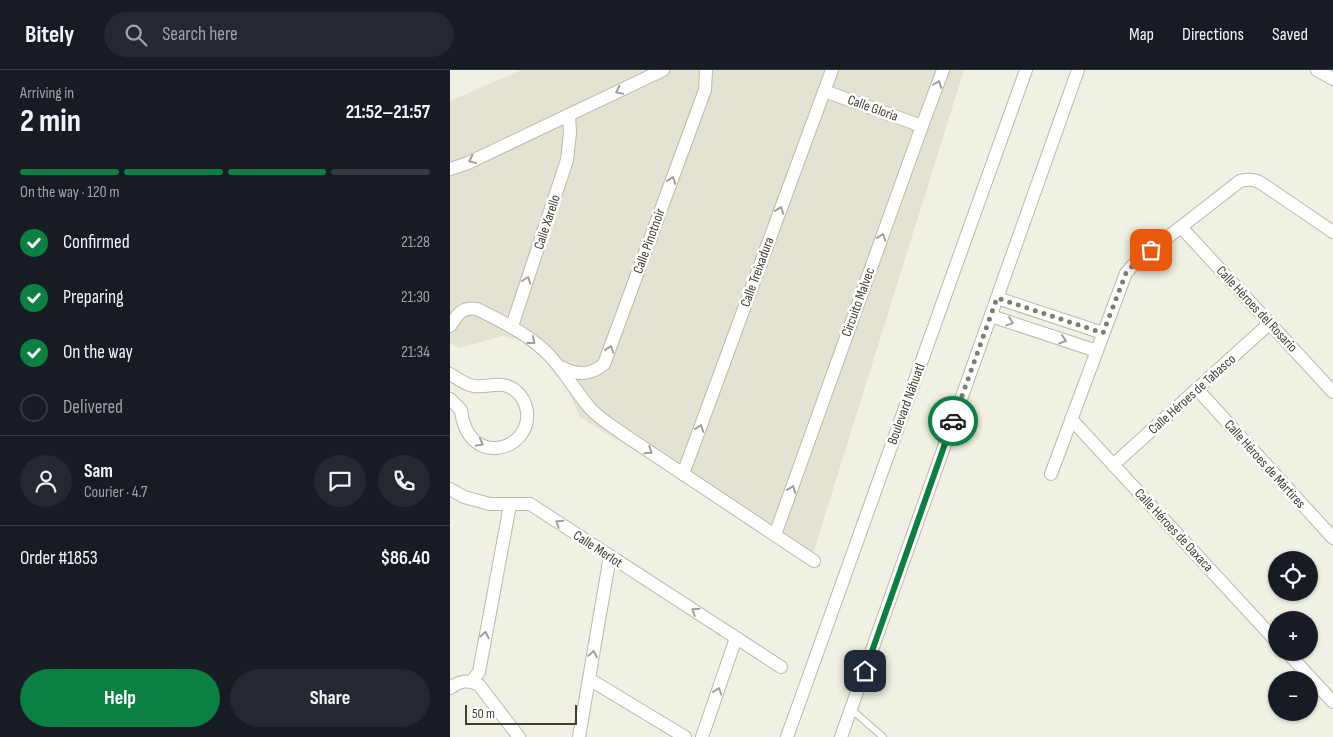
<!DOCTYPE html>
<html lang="en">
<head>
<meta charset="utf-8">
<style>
	body { margin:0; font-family:"Sofia Sans Condensed",sans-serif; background:#242831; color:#f1f3f6; height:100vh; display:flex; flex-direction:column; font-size:19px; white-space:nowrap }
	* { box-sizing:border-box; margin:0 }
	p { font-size:16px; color:#9ea1a6 }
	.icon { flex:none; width:28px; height:28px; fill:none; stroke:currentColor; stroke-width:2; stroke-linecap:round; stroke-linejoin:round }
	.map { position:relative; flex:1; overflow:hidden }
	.panel { display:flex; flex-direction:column; background:#171b24; width:450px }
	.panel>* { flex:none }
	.controls { position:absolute; left:818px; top:481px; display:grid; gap:10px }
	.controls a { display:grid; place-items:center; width:50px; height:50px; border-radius:50%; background:#171b24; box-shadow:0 1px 4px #0004; font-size:25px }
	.scale { position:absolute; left:15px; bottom:12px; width:112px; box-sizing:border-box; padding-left:5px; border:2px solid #424035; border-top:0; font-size:14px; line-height:18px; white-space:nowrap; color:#424035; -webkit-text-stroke:4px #fff; paint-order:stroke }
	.pin { position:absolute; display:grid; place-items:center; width:42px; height:42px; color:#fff; margin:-21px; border-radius:10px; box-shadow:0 2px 8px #0006 }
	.courier { position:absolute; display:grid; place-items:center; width:50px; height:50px; margin:-25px; border:4px solid #0b8043; border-radius:50%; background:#fff; color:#222; box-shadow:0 1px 6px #0007 }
	.summary em { font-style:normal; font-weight:700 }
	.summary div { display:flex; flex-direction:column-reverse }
	.summary { display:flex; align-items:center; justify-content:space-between; height:85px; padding:0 20px }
	h1 { font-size:32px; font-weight:700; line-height:38px }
	.bar { display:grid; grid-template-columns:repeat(4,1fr); gap:8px 5px; align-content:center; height:60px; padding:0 20px }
	.bar i { height:6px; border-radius:4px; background:#363941 }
	.bar .on { background:#0b8043 }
	.bar p { grid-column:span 4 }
	.line { display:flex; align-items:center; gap:12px; padding:0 20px; border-top:1px solid #363941 }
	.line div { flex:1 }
	.round { display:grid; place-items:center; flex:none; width:52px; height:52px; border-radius:26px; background:#242831 }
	ol { padding:0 20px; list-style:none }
	li { display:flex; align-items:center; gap:15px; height:55px }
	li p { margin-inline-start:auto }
	li .icon { padding:5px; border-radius:50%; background:#0b8043; color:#fff; stroke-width:4 }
	li:last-child { color:#9ea1a6 }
	li i { width:28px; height:28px; border:2px solid #363941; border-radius:50% }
	.button { display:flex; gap:10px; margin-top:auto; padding:10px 20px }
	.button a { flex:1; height:58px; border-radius:30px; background:#0b8043; color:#fff; font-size:20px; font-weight:700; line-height:58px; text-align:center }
	.button a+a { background:#242831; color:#f1f3f6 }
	header { display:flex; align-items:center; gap:30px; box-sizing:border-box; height:70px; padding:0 25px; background:#171b24; border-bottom:1px solid #363941 }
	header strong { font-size:24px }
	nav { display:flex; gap:28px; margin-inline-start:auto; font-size:18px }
	.search { width:350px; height:45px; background:#242831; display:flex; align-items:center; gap:12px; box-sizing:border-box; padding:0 18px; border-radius:28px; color:#9ea1a6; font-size:19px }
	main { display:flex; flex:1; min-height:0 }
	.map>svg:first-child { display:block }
</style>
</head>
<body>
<header>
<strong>Bitely</strong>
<div class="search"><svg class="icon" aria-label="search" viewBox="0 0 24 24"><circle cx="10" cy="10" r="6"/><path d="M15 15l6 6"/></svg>Search here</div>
<nav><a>Map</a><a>Directions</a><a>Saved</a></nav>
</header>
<main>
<section class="panel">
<div class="summary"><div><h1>2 min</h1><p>Arriving in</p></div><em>21:52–21:57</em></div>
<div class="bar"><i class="on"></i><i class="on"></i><i class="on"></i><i></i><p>On the way · 120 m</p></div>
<ol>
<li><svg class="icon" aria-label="check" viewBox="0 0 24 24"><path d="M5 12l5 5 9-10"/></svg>Confirmed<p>21:28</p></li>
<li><svg class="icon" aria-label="check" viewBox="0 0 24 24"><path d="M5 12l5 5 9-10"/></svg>Preparing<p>21:30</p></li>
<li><svg class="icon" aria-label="check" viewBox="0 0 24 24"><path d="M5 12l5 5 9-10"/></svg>On the way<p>21:34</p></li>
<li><i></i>Delivered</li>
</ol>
<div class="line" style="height:90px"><a class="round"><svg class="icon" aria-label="person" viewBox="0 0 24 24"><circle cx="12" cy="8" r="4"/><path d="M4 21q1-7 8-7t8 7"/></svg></a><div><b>Sam</b><p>Courier · 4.7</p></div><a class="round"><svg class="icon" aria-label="chat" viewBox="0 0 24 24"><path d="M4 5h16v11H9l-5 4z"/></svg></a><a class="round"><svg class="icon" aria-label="phone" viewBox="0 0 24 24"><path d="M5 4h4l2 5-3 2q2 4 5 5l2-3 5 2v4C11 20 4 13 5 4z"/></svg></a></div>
<div class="line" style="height:65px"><div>Order #1853</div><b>$86.40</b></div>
<div class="button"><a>Help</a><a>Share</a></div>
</section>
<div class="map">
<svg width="883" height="667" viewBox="0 0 883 667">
	<rect width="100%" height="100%" fill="#f1f0e4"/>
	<path fill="#e4e3d3" d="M71 0H514L361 490 130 347 97 275 53 266 9 278 0 273V31Z"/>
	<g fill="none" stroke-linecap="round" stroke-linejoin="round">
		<defs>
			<path id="service" d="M401 639 433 667"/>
			<g id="minor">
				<path d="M867 0 883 9"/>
				<path d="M374 21 472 56"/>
				<path d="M0 99 18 93 213 0"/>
				<path d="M731 157 883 322"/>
				<path d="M547 228 653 263"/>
				<path d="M541 246 647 281"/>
				<path d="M0 256C7 245 12 236 27 239 53 252 78 264 99 285 114 301 125 320 139 337 149 349 164 357 176 366L364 491"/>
				<path d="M62 256 117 90 120 63 119 45"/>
				<path d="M111 297C126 305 140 306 154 294L255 20 256 0"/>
				<path d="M0 304C7 308 15 315 24 316 40 318 53 309 67 322 73 327 76 335 77 342 81 382 17 398 11 340L0 329"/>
				<path d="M747 319 883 468"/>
				<path d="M621 349 826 571"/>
				<path d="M663 395 820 253"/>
				<path d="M233 404 382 0"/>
				<path d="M601 404 673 211 676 203 686 192 790 111C798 109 804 109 811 113L883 162"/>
				<path d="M0 419 14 427 40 434H80L331 597"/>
				<path d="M325 465 472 56 493 0"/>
				<path d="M837 582 883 632"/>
				<path d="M139 609 235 667"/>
				<path d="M22 611 29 602 60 435"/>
				<path d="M0 618C10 611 18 609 29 615L69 667"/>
				<path d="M129 667 160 486"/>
				<path d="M252 667 286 568"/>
				<path d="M337 667 576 0"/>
				<path d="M391 667 628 0"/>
			</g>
		</defs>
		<use href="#service" stroke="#bbb9a8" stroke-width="8"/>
		<use href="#minor" stroke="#bbb9a8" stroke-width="14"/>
		<use href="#service" stroke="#fff" stroke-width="6"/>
		<use href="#minor" stroke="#fff" stroke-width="12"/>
	</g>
	<defs><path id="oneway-chevron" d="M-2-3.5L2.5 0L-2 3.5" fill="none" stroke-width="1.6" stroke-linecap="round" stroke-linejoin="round" transform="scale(1.25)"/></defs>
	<g stroke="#a0a09a">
		<use href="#oneway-chevron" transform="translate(488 14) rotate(-69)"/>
		<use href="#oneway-chevron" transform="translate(169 21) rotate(154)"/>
		<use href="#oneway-chevron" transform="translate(22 90) rotate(156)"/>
		<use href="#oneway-chevron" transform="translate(222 110) rotate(-70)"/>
		<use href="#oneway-chevron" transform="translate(330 140) rotate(-70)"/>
		<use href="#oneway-chevron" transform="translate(432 167) rotate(-70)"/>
		<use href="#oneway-chevron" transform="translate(77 210) rotate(-72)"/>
		<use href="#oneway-chevron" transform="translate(560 252) rotate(19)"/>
		<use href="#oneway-chevron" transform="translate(613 270) rotate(18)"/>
		<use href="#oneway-chevron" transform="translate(82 271) rotate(38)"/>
		<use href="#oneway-chevron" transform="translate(160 279) rotate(-70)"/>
		<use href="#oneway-chevron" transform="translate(250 358) rotate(-70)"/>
		<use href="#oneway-chevron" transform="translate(30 373) rotate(28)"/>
		<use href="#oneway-chevron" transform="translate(199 381) rotate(33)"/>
		<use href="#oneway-chevron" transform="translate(342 419) rotate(-70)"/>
		<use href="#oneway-chevron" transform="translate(109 453) rotate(-147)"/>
		<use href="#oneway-chevron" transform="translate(245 541) rotate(-147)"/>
		<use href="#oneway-chevron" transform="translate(35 565) rotate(-79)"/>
		<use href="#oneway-chevron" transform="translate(143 584) rotate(-81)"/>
		<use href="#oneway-chevron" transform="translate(268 621) rotate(-71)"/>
	</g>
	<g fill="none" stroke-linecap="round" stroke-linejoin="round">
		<path stroke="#7f7e72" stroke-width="5" stroke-dasharray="0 9" d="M503 351 547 228 653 263 676 203 686 192 701 180"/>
		<path stroke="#0b8043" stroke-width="6" d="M415 601 503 351"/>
	</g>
	<g text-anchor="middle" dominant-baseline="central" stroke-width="5" stroke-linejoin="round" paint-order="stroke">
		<g font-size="14" fill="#424035" stroke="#fff">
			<text transform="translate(423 38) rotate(20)">Calle Gloria</text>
			<text transform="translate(97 152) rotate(-72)">Calle Xarello</text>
			<text transform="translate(199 171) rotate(-70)">Calle Pinotnoir</text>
			<text transform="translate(307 202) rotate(-70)">Calle Treixadura</text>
			<text transform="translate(408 232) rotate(-70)">Circuito Malvec</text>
			<text transform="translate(807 239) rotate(47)">Calle Héroes del Rosario</text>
			<text transform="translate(742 324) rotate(-42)">Calle Héroes de Tabasco</text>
			<text transform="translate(456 334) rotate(-70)">Boulevard Náhuatl</text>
			<text transform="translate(815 394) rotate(48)">Calle Héroes de Mártires</text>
			<text transform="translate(724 460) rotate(47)">Calle Héroes de Oaxaca</text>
			<text transform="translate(148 479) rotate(33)">Calle Merlot</text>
		</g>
	</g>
</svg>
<div class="controls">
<a><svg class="icon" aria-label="locate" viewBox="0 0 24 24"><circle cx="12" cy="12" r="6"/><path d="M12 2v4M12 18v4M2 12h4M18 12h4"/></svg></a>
<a>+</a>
<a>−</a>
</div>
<div class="scale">50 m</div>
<div class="pin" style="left:701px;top:180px;background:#ea580c"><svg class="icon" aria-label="bag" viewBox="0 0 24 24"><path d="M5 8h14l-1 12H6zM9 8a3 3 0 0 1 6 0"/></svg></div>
<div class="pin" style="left:415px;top:601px;background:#1f2937"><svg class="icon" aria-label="home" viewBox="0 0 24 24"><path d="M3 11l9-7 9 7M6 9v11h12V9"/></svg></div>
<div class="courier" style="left:503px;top:351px"><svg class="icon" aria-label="car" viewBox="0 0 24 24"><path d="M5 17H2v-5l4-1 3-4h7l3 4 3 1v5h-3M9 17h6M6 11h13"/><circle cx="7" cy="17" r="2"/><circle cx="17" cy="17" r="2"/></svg></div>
</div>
</main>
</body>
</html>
